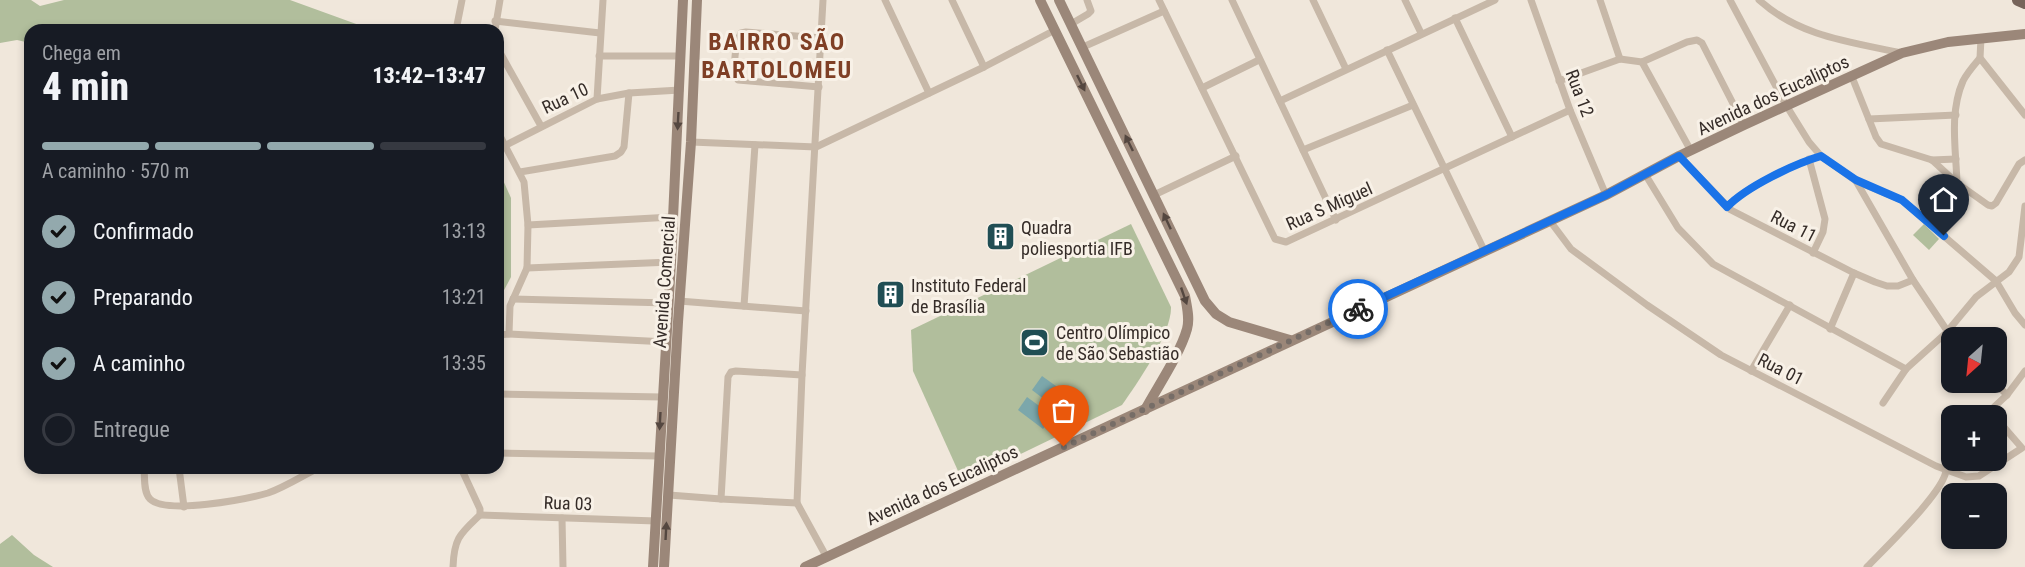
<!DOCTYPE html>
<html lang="pt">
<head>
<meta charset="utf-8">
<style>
	body { margin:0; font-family:"Roboto Condensed",sans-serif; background:#242831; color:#f1f3f6; height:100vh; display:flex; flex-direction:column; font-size:22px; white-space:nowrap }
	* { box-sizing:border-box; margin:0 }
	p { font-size:20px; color:#9ea1a6 }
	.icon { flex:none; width:33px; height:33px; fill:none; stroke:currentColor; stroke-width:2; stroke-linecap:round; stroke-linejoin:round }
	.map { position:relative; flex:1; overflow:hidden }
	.drawer { position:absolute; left:24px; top:24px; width:480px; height:450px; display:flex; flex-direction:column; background:#171b24; border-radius:18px; box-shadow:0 3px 9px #0003 }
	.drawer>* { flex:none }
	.needle { width:39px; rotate:207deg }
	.buttons { position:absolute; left:1941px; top:327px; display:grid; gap:12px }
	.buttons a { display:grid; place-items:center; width:66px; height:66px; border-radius:12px; background:#171b24; box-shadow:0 3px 9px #0003; font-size:30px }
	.pin { position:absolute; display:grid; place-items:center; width:51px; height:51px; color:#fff; margin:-62px -26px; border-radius:50% 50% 50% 0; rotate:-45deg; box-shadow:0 0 6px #0007 }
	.pin .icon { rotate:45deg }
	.courier { position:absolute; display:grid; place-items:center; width:60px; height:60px; margin:-30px; border:4px solid #1a73e8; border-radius:50%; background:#fff; color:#222; box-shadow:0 2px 8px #0007 }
	.head em { font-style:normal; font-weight:800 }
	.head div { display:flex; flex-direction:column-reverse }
	.head { display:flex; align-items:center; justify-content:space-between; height:102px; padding:0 18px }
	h1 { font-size:39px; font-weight:800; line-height:45px }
	.bar { display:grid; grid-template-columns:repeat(4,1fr); gap:9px 6px; align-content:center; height:72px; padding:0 18px }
	.bar i { height:8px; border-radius:4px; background:#363941 }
	.bar .selected { background:#93a9ad }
	.bar p { grid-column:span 4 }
	ol { padding:0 18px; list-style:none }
	li { display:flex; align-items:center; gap:18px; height:66px }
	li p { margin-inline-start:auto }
	li .icon { padding:6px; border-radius:50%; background:#93a9ad; color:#111; stroke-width:4 }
	li:last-child { color:#9ea1a6 }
	li i { width:33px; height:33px; border:3px solid #363941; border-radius:50% }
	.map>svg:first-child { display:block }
</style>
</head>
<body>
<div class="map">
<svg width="2025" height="567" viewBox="0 0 2025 567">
	<rect width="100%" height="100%" fill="#f0e7db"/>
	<g fill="#b1be9c">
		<path d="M0 0H31L40 6 64 0H290L359 25 365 30H30V43L17 40 0 43Z"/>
		<path d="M498 169 511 198V277L503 292 498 289Z"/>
		<path d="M1131 224 1171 307C1172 333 1137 384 1122 405L963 482 913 371 911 330Z"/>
		<path d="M1924 224 1939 239 1929 250 1913 235Z"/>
		<path d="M12 535 34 555 53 567H0V544Z"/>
	</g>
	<g fill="#7ca7ab">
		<path d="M1042 376 1067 394 1057 409 1032 390Z"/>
		<path d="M1027 397 1053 416 1043 429 1018 410Z"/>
	</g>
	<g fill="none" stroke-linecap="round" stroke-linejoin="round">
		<g stroke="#c7b8a8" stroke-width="7">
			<path d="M823 0 802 375 797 503 826 556"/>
			<path d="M885 0 929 93"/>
			<path d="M952 0 984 67"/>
			<path d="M1159 0 1275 239 1286 242 1570 110"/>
			<path d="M1232 0 1336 220"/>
			<path d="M1313 0 1346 69"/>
			<path d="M1405 0 1421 33"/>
			<path d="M1531 0 1570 110 1606 195"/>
			<path d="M1600 0 1620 59"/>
			<path d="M1730 0 1786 105 1809 142 1821 156 1856 181 1902 200 1996 281 2015 313 2025 325"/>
			<path d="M1759 0C1800 37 1851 42 1902 53"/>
			<path d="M1455 18 1512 137"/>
			<path d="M495 21 600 33"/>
			<path d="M1071 24 1088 14 1091 11 1087 0"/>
			<path d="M456 30 462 0"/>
			<path d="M495 30 500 0"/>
			<path d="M1981 38 1980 58 2025 115"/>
			<path d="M1083 47 1164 11"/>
			<path d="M498 49 541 126"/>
			<path d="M1387 50 1484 250"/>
			<path d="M599 56H680"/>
			<path d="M1642 62 1691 151"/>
			<path d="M1852 77 1876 137 1881 144 1932 160 1957 183 1988 205 1992 206 1996 203 2019 164 2025 160"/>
			<path d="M1559 81 1620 59 1642 62 1687 42 1697 40 1702 43 1744 125"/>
			<path d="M819 87 738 80C732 69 735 44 741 33L746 32 821 38"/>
			<path d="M1202 88 1259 60"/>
			<path d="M597 99 603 0"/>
			<path d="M1280 101 1495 0"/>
			<path d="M1869 119 1956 115"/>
			<path d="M498 132 524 182 528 225 527 268 510 306 509 334 498 335"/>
			<path d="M691 142 816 147 984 67 1055 30"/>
			<path d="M504 146 597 99 629 93 680 90"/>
			<path d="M1303 150 1413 105"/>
			<path d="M1679 156 1731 210 1854 273 1875 282 1887 286H1898L1913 280"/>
			<path d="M1809 159 1825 219 1823 232 1813 253"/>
			<path d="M1932 160 1956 159"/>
			<path d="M520 172 615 156 621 152 624 147 629 93"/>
			<path d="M1645 174 1678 228 1713 264 1906 369"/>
			<path d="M1856 181 1913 280 1952 338"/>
			<path d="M1957 183C1956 150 1949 113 1963 81 1967 73 1974 65 1980 58"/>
			<path d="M1154 195 1236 156"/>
			<path d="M1727 207C1746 187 1794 164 1821 156"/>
			<path d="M1550 221 1571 249 1647 305 1721 355 1936 466 1966 477 1979 476 2022 448 1996 418"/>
			<path d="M528 225 672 217"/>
			<path d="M527 268 671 262"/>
			<path d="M513 299 668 303"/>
			<path d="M679 301 806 311"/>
			<path d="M744 306 755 145"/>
			<path d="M1830 329 1854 273"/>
			<path d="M509 334 667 342"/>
			<path d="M1751 371 1790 305"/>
			<path d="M1994 382 2007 395"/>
			<path d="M498 394 662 397"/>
			<path d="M1883 403 1906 369 1946 333 1976 297 2009 272 2019 257 2025 206"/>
			<path d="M1995 416 1994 407 2007 395 2025 371"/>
			<path d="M498 453 658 456"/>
			<path d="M144 468C145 477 143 492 150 499 166 515 247 499 268 493 285 487 302 476 318 468"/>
			<path d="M179 468 184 507"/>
			<path d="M669 495 721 499 797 503"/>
			<path d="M721 499 728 377 731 372 736 371 802 375"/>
			<path d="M480 515 656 521"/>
			<path d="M562 518 563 567"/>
			<path d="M453 567C454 538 460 534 480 515V509L461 468"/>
			<path d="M1867 567C1884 549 1945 491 1946 470"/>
		</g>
		<g stroke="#9b8779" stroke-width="10">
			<path d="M1040 0 1185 296C1187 307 1190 319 1187 329 1180 354 1158 386 1145 410"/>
			<path d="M1059 0 1205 301 1216 314 1229 322 1290 340"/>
			<path d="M653 567 671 262 683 0"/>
			<path d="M664 567 678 322 691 142 697 0"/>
			<path d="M805 567 1606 195 1679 156 1744 125 1902 53 1948 42 2025 34"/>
		</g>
		<path stroke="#76645a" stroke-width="12" d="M2018 0 2025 3"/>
	</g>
	<defs><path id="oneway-solid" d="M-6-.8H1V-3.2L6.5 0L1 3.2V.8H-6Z" transform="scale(1.5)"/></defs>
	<g fill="#544740">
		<use href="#oneway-solid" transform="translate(1081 83) rotate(64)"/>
		<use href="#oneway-solid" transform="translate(678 121) rotate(93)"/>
		<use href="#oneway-solid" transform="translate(1129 143) rotate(-116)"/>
		<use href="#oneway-solid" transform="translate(1167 221) rotate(-115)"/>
		<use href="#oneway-solid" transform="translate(1184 296) rotate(71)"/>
		<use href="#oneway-solid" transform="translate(660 421) rotate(93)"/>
		<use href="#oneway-solid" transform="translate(666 531) rotate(-87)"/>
	</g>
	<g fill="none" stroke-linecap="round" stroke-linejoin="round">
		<path stroke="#766d67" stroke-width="6" stroke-dasharray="0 10.8" d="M1064 447 1358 309"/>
		<path stroke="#1a73e8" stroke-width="8" d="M1358 309 1606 195 1679 156 1727 207C1746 187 1794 164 1821 156L1856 180 1902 200 1944 236"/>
	</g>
	<defs>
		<symbol id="building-square" viewBox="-11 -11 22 22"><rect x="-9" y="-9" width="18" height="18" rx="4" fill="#204e54" stroke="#f8f1e7"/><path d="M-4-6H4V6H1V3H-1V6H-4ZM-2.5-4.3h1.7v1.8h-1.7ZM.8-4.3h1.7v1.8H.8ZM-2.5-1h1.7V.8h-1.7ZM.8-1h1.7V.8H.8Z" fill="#fff"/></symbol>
		<symbol id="stadium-square" viewBox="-11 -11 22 22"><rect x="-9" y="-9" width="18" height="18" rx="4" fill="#204e54" stroke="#f8f1e7"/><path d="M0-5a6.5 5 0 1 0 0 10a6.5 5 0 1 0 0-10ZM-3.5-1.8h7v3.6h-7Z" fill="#fff"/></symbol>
	</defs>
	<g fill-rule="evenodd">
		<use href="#building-square" x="984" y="220" width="33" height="33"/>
		<use href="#building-square" x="874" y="278" width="33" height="33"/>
		<use href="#stadium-square" x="1018" y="326" width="33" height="33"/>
	</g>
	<g text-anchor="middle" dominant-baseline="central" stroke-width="6" stroke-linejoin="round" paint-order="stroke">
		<g font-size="18" fill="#352c28" stroke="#f8f1e7">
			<text transform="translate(1580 93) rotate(69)">Rua 12</text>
			<text transform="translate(1773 95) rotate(-25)">Avenida dos Eucaliptos</text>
			<text transform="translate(565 98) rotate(-25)">Rua 10</text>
			<text transform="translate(1329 206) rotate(-24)">Rua S Miguel</text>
			<text transform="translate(1794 226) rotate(27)">Rua 11</text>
			<text transform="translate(664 282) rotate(-86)">Avenida Comercial</text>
			<text transform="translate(1781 369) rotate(27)">Rua 01</text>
			<text transform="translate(942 485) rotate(-25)">Avenida dos Eucaliptos</text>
			<text transform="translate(568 503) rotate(2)">Rua 03</text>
		</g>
		<g font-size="18" fill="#352c28" stroke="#f8f1e7" text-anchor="start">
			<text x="1021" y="227">Quadra<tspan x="1021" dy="21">poliesportia IFB</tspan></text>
			<text x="911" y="285">Instituto Federal<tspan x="911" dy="21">de Brasília</tspan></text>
			<text x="1056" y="332">Centro Olímpico<tspan x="1056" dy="21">de São Sebastião</tspan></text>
		</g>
		<g font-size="24" font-weight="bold" letter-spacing="1.5" fill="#7f3f25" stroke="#f8f1e7">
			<text x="777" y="42">BAIRRO SÃO<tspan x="777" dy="28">BARTOLOMEU</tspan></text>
		</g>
	</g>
</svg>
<div class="buttons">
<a><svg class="needle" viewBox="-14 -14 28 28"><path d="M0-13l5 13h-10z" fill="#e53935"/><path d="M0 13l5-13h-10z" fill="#9ea1a6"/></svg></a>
<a>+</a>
<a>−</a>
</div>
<div class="pin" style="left:1064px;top:447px;background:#ea580c"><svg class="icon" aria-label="bag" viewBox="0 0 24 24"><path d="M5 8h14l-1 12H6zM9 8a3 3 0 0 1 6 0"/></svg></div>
<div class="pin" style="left:1944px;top:236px;background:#1f2937"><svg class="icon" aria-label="home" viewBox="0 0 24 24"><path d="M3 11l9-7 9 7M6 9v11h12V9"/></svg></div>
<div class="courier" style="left:1358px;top:309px"><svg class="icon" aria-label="bike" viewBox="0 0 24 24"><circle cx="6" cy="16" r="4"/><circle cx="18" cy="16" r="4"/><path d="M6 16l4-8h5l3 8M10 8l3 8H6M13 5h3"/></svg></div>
<section class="drawer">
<div class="head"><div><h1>4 min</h1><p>Chega em</p></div><em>13:42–13:47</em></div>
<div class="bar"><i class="selected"></i><i class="selected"></i><i class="selected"></i><i></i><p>A caminho · 570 m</p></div>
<ol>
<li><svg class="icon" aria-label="check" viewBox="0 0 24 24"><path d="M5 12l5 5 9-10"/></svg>Confirmado<p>13:13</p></li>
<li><svg class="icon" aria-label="check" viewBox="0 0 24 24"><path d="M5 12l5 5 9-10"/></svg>Preparando<p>13:21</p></li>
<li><svg class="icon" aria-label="check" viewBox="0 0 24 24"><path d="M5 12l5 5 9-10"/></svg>A caminho<p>13:35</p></li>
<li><i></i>Entregue</li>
</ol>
</section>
</div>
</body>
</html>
